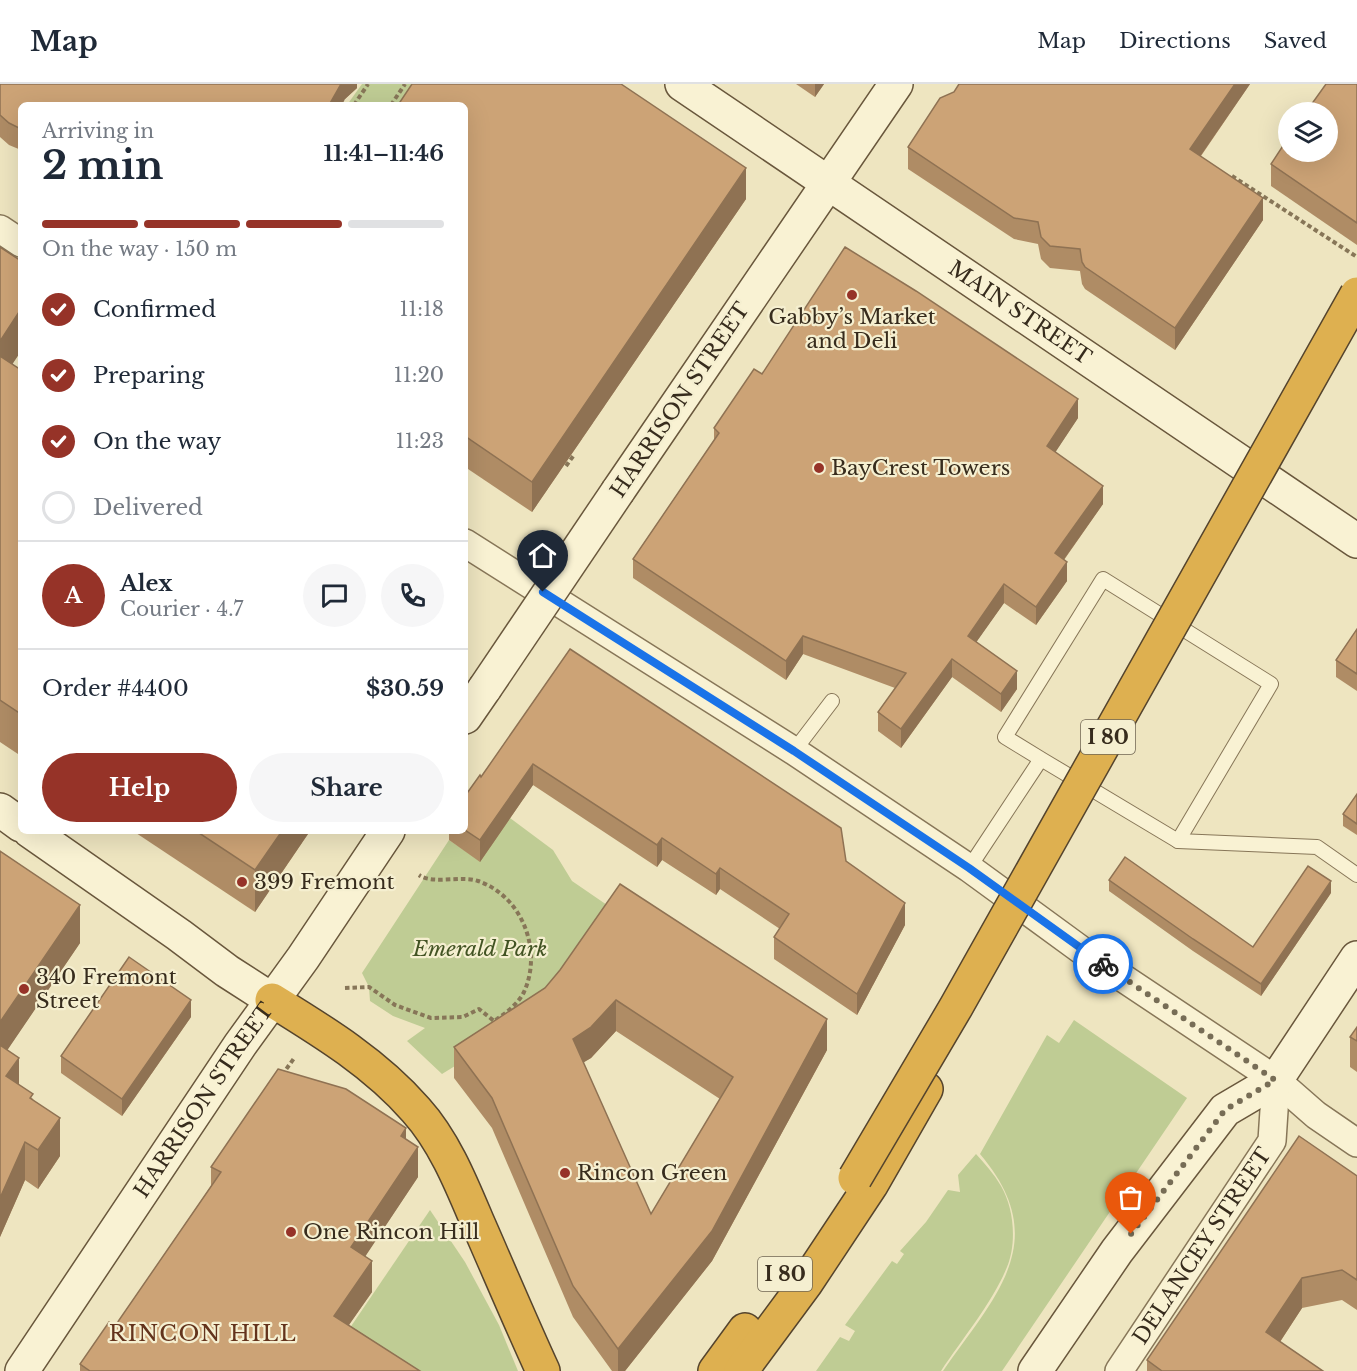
<!DOCTYPE html>
<html lang="en">
<head>
<meta charset="utf-8">
<style>
	body { margin:0; font-family:"Libre Baskerville",serif; background:#f6f6f7; color:#1f2937; height:100vh; display:flex; flex-direction:column; font-size:22px; white-space:nowrap }
	* { box-sizing:border-box; margin:0 }
	p { font-size:20px; color:#747a83 }
	.icon { flex:none; width:33px; height:33px; fill:none; stroke:currentColor; stroke-width:2; stroke-linecap:round; stroke-linejoin:round }
	.map { position:relative; flex:1; overflow:hidden }
	.details { position:absolute; left:18px; top:18px; width:450px; height:732px; display:flex; flex-direction:column; background:#fff; border-radius:9px; box-shadow:0 6px 24px #0002 }
	.details>* { flex:none }
	.fabs { position:absolute; left:1278px; top:18px; display:grid; gap:12px }
	.fabs a { display:grid; place-items:center; width:60px; height:60px; border-radius:50%; background:#fff; box-shadow:0 6px 24px #0002; font-size:30px }
	.pin { position:absolute; display:grid; place-items:center; width:51px; height:51px; color:#fff; margin:-62px -26px; border-radius:50% 50% 50% 0; rotate:-45deg; box-shadow:0 0 6px #0007 }
	.pin .icon { rotate:45deg }
	.courier { position:absolute; display:grid; place-items:center; width:60px; height:60px; margin:-30px; border:4px solid #1a73e8; border-radius:50%; background:#fff; color:#222; box-shadow:0 2px 8px #0007 }
	.summary em { font-style:normal; font-weight:700 }
	.summary div { display:flex; flex-direction:column-reverse }
	.summary { display:flex; align-items:center; justify-content:space-between; height:102px; padding:0 24px }
	h1 { font-size:39px; font-weight:700; line-height:45px }
	.bar { display:grid; grid-template-columns:repeat(4,1fr); gap:9px 6px; align-content:center; height:72px; padding:0 24px }
	.bar i { height:8px; border-radius:4px; background:#e0e1e3 }
	.bar .current { background:#963328 }
	.bar p { grid-column:span 4 }
	.line { display:flex; align-items:center; gap:15px; padding:0 24px; border-top:2px solid #e0e1e3 }
	.line div { flex:1 }
	.round { display:grid; place-items:center; flex:none; width:63px; height:63px; border-radius:32px; background:#f6f6f7 }
	ol { padding:0 24px; list-style:none }
	li { display:flex; align-items:center; gap:18px; height:66px }
	li p { margin-inline-start:auto }
	li .icon { padding:6px; border-radius:50%; background:#963328; color:#fff; stroke-width:4 }
	li:last-child { color:#747a83 }
	li i { width:33px; height:33px; border:3px solid #e0e1e3; border-radius:50% }
	.action { display:flex; gap:12px; margin-top:auto; padding:12px 24px }
	.action a { flex:1; height:69px; border-radius:36px; background:#963328; color:#fff; font-size:24px; font-weight:700; line-height:69px; text-align:center }
	.action a+a { background:#f6f6f7; color:#1f2937 }
	header { display:flex; align-items:center; gap:36px; box-sizing:border-box; height:84px; padding:0 30px; background:#fff; border-bottom:2px solid #e0e1e3 }
	header strong { font-size:28px }
	nav { display:flex; gap:33px; margin-inline-start:auto; font-size:21px }
	.map>svg:first-child { display:block }
</style>
</head>
<body>
<header>
<strong>Map</strong>
<nav><a>Map</a><a>Directions</a><a>Saved</a></nav>
</header>
<div class="map">
<svg width="1357" height="1287" viewBox="0 0 1357 1287">
	<rect width="100%" height="100%" fill="#eee5c0"/>
	<g fill="#bfcc94">
		<path d="M362 0H433L419 21H347Z"/>
		<path d="M510 734 553 766 572 797 607 821 567 875 560 904 541 929 442 990 407 957 425 944 393 932 370 917 369 903 362 889 449 756 480 777Z"/>
		<path d="M1074 936 1187 1014 1002 1287H943C995 1212 1054 1157 980 1070L1047 951 1059 959Z"/>
		<path d="M976 1070C985 1080 994 1090 1001 1102 1014 1124 1017 1159 1007 1183 993 1218 962 1255 941 1287H816L840 1253 849 1257 855 1247 845 1241 892 1177 897 1180 904 1170 900 1167 926 1138 948 1106 960 1108 958 1091Z"/>
		<path d="M430 1126 465 1178 499 1241 518 1287H380L339 1260Z"/>
	</g>
	<g fill="none" stroke-linecap="round" stroke-linejoin="round">
		<defs>
			<g id="lane">
				<path d="M794 667 832 617"/>
				<path d="M1178 757 1317 763 1357 791"/>
				<path d="M969 784 1041 675 1005 653 1103 495 1271 600 1178 757 1041 675"/>
			</g>
			<g id="street">
				<path d="M0 145 21 159"/>
				<path d="M465 459 794 667 969 784 1084 868 1276 996 1316 1031 1357 1059"/>
				<path id="s1" d="M1119 1287 1272 1057 1276 996"/>
			</g>
			<g id="secondary">
				<path id="s2" d="M682 0 1357 457"/>
				<path d="M618 407 896 0"/>
				<path d="M465 633 485 604"/>
				<path d="M0 726 21 741"/>
				<path d="M30 747 179 851 227 887 272 916"/>
				<path id="s3" d="M22 1287 240 961 303 874 388 747"/>
				<path d="M1035 1287 1117 1167 1225 1026 1276 996 1357 874"/>
			</g>
			<g id="highway">
				<path d="M272 916C324 948 376 980 416 1026 444 1057 461 1099 477 1137 499 1187 520 1237 543 1287"/>
				<path d="M715 1287 745 1246"/>
				<path d="M741 1287 806 1199 871 1101 926 1005"/>
			</g>
		</defs>
		<use href="#lane" stroke="#877658" stroke-width="16"/>
		<use href="#street" stroke="#877658" stroke-width="30"/>
		<use href="#secondary" stroke="#69573c" stroke-width="36"/>
		<use href="#highway" stroke="#55442d" stroke-width="36"/>
		<g stroke="#877658" stroke-width="4" stroke-dasharray="4.5 3" stroke-linecap="butt">
			<path d="M354 21 368 0"/>
			<path d="M391 21 405 0"/>
			<path d="M1232 92 1357 173"/>
			<path d="M566 382 574 371"/>
			<path d="M345 904 369 903 395 921 431 934 463 933 479 925 494 937C505 930 518 920 524 908 543 866 522 812 478 797 461 791 433 801 419 791"/>
			<path d="M282 991 295 973"/>
		</g>
		<use href="#lane" stroke="#f9f2d3" stroke-width="14"/>
		<use href="#street" stroke="#f9f2d3" stroke-width="27"/>
		<use href="#secondary" stroke="#f9f2d3" stroke-width="33"/>
		<use href="#highway" stroke="#deb050" stroke-width="33"/>
		<defs>
			<path id="secondary-bridge" d="M485 604 618 407"/>
			<path id="highway-bridge" d="M855 1094 956 923 1357 210"/>
		</defs>
		<use href="#secondary-bridge" stroke="#69573c" stroke-width="36" stroke-linecap="butt"/>
		<use href="#highway-bridge" stroke="#55442d" stroke-width="36" stroke-linecap="butt"/>
		<use href="#secondary-bridge" stroke="#f9f2d3" stroke-width="33"/>
		<use href="#highway-bridge" stroke="#deb050" stroke-width="33"/>
	</g>
	<g fill="#af8c65" fill-rule="evenodd">
		<path d="M0 0H357V4L345 15 21 21V66L9 61 0 53Z"/>
		<path d="M796 0H824L815 13Z"/>
		<path d="M959 0H1250L1201 72 1263 136 1175 266 1085 205 1082 200 1080 187 1050 184 1041 175 1038 160 1014 155 908 85V63L954 8Z"/>
		<path d="M1357 0V161L1271 102V80Z"/>
		<path d="M465 21 746 115 532 428 465 383Z"/>
		<path d="M0 163 21 177V267L12 280 21 286V672L0 658Z"/>
		<path d="M762 290 1078 334 1055 368 1103 420 1064 476 1067 497 1036 541 1004 519 976 558 1017 605 1001 628 952 593 901 664 878 647V628L895 604 803 570 786 596 633 494V475L714 356V344Z"/>
		<path d="M1357 545V607L1336 593V576Z"/>
		<path d="M570 565 846 777 905 841 857 931 774 875V853L780 845 720 805 716 811 662 776 657 783 533 701 480 778 449 756V747H465V712L481 693Z"/>
		<path d="M1357 710V751L1343 742V730Z"/>
		<path d="M133 747H310L255 828Z"/>
		<path d="M0 767 80 859 7 966 19 1001 33 1015 60 1072 38 1105 25 1096 0 1153Z"/>
		<path d="M1109 796 1253 863 1331 809 1261 912 1193 867 1109 807Z"/>
		<path d="M560 886 827 966 712 1177 625 1287H612L573 1233 492 1044 454 994V963L545 904ZM616 947 720 1015 651 1130 583 978 591 974Z"/>
		<path d="M191 933 122 1032 61 989V972Z"/>
		<path d="M1357 943V988L1350 983V953Z"/>
		<path d="M406 1055 418 1093 365 1172 372 1208 349 1241 420 1287H80V1280L115 1242 211 1102V1083Z"/>
		<path d="M1357 1092V1226L1342 1216 1302 1224 1280 1258 1323 1287H1147V1276Z"/>
	</g>
	<g fill="#8f7253">
		<path d="M341 0H357V4L345 15 342 21H329Z"/>
		<path d="M815 0H824L815 13Z"/>
		<path d="M1235 0H1250L1190 87V65Z"/>
		<path d="M746 84V115L532 428V398Z"/>
		<path d="M1263 114V136L1175 266V244Z"/>
		<path d="M21 225V267L0 299V257Z"/>
		<path d="M1078 315V334L1047 381V362Z"/>
		<path d="M1103 402V420L1055 488V469Z"/>
		<path d="M1067 478V497L1036 541V523Z"/>
		<path d="M1004 500V519L968 570V552Z"/>
		<path d="M803 552V570L786 596V577Z"/>
		<path d="M952 575V593L901 664V645Z"/>
		<path d="M1017 587V605L1001 628V610Z"/>
		<path d="M533 680V701L480 778V756Z"/>
		<path d="M282 747H310L255 828V786Z"/>
		<path d="M662 754V776L657 783V761Z"/>
		<path d="M720 784V805L716 811V790Z"/>
		<path d="M1331 797V809L1261 912V900Z"/>
		<path d="M905 819V841L857 931V910Z"/>
		<path d="M80 821V859L0 977V938Z"/>
		<path d="M191 916V933L122 1032V1015Z"/>
		<path d="M616 916V947L591 974 573 985V955Z"/>
		<path d="M827 935V966L712 1177 625 1287H618V1265Z"/>
		<path d="M19 974V1012L6 992Z"/>
		<path d="M60 1034V1072L38 1105V1066Z"/>
		<path d="M406 1044V1075L401 1052Z"/>
		<path d="M25 1058V1096L0 1153V1114Z"/>
		<path d="M418 1063V1093L351 1194V1163Z"/>
		<path d="M372 1177V1208L334 1262V1232Z"/>
		<path d="M1302 1194V1224L1266 1279V1248Z"/>
	</g>
	<g fill="#cca376" stroke="#8f7253" stroke-width="1.5" fill-rule="evenodd">
		<path d="M0 0H341L329 21H21V45L9 39 0 31Z"/>
		<path d="M412 0H621L746 84 532 398 465 352V21H398Z"/>
		<path d="M959 0H1235L1190 65 1263 114 1175 244 1085 183 1082 178 1080 165 1050 162 1041 153 1038 138 1014 134 908 63 940 14 954 8Z"/>
		<path d="M1326 0H1357V139L1271 80 1288 54V68H1328V28H1306Z"/>
		<path d="M0 163 21 177V225L0 257Z"/>
		<path d="M845 163 916 207 1078 315 1047 362 1103 402 1055 469 1067 478 1036 523 1004 500 968 552 1017 587 1001 610 952 575 901 645 878 628 906 589 803 552 786 577 633 475 719 349 714 344 754 285 762 290Z"/>
		<path d="M0 272 21 286V630L0 616Z"/>
		<path d="M1357 545V590L1336 576Z"/>
		<path d="M570 565 841 744 846 777 905 819 857 910 774 853 789 830 720 784 716 790 662 754 657 761 533 680 480 756 465 746V712L480 691 481 693Z"/>
		<path d="M1357 710V740L1343 730Z"/>
		<path d="M196 747H282L255 786Z"/>
		<path d="M0 767 80 821 0 938Z"/>
		<path d="M1125 773 1253 863 1308 782 1331 797 1261 900 1193 855 1109 796Z"/>
		<path d="M620 800 827 935 712 1147 618 1265 573 1202 492 1014 454 963 545 904 560 886ZM616 916 733 993 651 1130 573 955 591 943Z"/>
		<path d="M129 873 191 916 122 1015 61 972Z"/>
		<path d="M1357 943V957L1350 953Z"/>
		<path d="M0 961 19 974 6 992 33 1010 30 1014 60 1034 38 1066 25 1058 0 1114Z"/>
		<path d="M278 985 346 1005 406 1044 401 1052 418 1063 351 1163 372 1177 334 1232 420 1287H90L80 1280 109 1238 115 1242 221 1088 211 1083Z"/>
		<path d="M1299 1052 1357 1092V1196L1342 1186 1302 1194 1266 1248 1323 1287H1162L1147 1276Z"/>
	</g>
	<g fill="none" stroke-linecap="round" stroke-linejoin="round">
		<path stroke="#776d56" stroke-width="6" stroke-dasharray="0 10.8" d="M1103 880 1275 996 1225 1026 1131 1150"/>
		<path stroke="#1a73e8" stroke-width="8" d="M543 508 794 667 969 784 1103 880"/>
	</g>
	<g fill="#963328" stroke="#f5efd0" stroke-width="2">
		<circle cx="852" cy="211" r="6"/>
		<circle cx="819" cy="384" r="6"/>
		<circle cx="242" cy="798" r="6"/>
		<circle cx="24" cy="905" r="6"/>
		<circle cx="565" cy="1089" r="6"/>
		<circle cx="291" cy="1148" r="6"/>
	</g>
	<g text-anchor="middle" dominant-baseline="central" stroke-width="4.5" stroke-linejoin="round" paint-order="stroke">
		<g fill="#f5efd0" stroke="#706653" stroke-width="1.5">
			<rect x="1081" y="636" width="54" height="34" rx="4.5"/>
			<rect x="758" y="1173" width="54" height="34" rx="4.5"/>
		</g>
		<g font-size="20" font-weight="bold" fill="#372c1d">
			<text x="1108" y="653">I 80</text>
			<text x="785" y="1190">I 80</text>
		</g>
		<g font-size="21" fill="#372c1d" stroke="#f5efd0">
			<text stroke="none"><textPath href="#s2" startOffset="408">MAIN STREET</textPath></text>
			<text transform="translate(680 316) rotate(-56)">HARRISON STREET</text>
			<text stroke="none"><textPath href="#s3" startOffset="326">HARRISON STREET</textPath></text>
			<text stroke="none"><textPath href="#s1" startOffset="150">DELANCEY STREET</textPath></text>
		</g>
		<g font-size="21" fill="#372c1d" stroke="#f5efd0" text-anchor="start">
			<text x="852" y="233" text-anchor="middle">Gabby’s Market<tspan x="852" dy="24">and Deli</tspan></text>
			<text x="831" y="384">BayCrest Towers</text>
			<text x="254" y="798">399 Fremont</text>
			<text x="36" y="893">340 Fremont<tspan x="36" dy="24">Street</tspan></text>
			<text x="577" y="1089">Rincon Green</text>
			<text x="303" y="1148">One Rincon Hill</text>
		</g>
		<g font-size="21" font-style="italic" fill="#425323" stroke="#f5efd0">
			<text x="480" y="865">Emerald Park</text>
		</g>
		<g font-size="22" letter-spacing="1.5" fill="#63331c" stroke="#f5efd0">
			<text x="203" y="1249">RINCON HILL</text>
		</g>
	</g>
</svg>
<div class="fabs">
<a><svg class="icon" aria-label="layers" viewBox="0 0 24 24"><path d="M12 4l9 5-9 5-9-5zM3 14l9 5 9-5"/></svg></a>
</div>
<div class="pin" style="left:1131px;top:1150px;background:#ea580c"><svg class="icon" aria-label="bag" viewBox="0 0 24 24"><path d="M5 8h14l-1 12H6zM9 8a3 3 0 0 1 6 0"/></svg></div>
<div class="pin" style="left:543px;top:508px;background:#1f2937"><svg class="icon" aria-label="home" viewBox="0 0 24 24"><path d="M3 11l9-7 9 7M6 9v11h12V9"/></svg></div>
<div class="courier" style="left:1103px;top:880px"><svg class="icon" aria-label="bike" viewBox="0 0 24 24"><circle cx="6" cy="16" r="4"/><circle cx="18" cy="16" r="4"/><path d="M6 16l4-8h5l3 8M10 8l3 8H6M13 5h3"/></svg></div>
<section class="details">
<div class="summary"><div><h1>2 min</h1><p>Arriving in</p></div><em>11:41–11:46</em></div>
<div class="bar"><i class="current"></i><i class="current"></i><i class="current"></i><i></i><p>On the way · 150 m</p></div>
<ol>
<li><svg class="icon" aria-label="check" viewBox="0 0 24 24"><path d="M5 12l5 5 9-10"/></svg>Confirmed<p>11:18</p></li>
<li><svg class="icon" aria-label="check" viewBox="0 0 24 24"><path d="M5 12l5 5 9-10"/></svg>Preparing<p>11:20</p></li>
<li><svg class="icon" aria-label="check" viewBox="0 0 24 24"><path d="M5 12l5 5 9-10"/></svg>On the way<p>11:23</p></li>
<li><i></i>Delivered</li>
</ol>
<div class="line" style="height:108px"><b class="round" style="background:#963328;color:#fff">A</b><div><b>Alex</b><p>Courier · 4.7</p></div><a class="round"><svg class="icon" aria-label="chat" viewBox="0 0 24 24"><path d="M4 5h16v11H9l-5 4z"/></svg></a><a class="round"><svg class="icon" aria-label="phone" viewBox="0 0 24 24"><path d="M5 4h4l2 5-3 2q2 4 5 5l2-3 5 2v4C11 20 4 13 5 4z"/></svg></a></div>
<div class="line" style="height:78px"><div>Order #4400</div><b>$30.59</b></div>
<div class="action"><a>Help</a><a>Share</a></div>
</section>
</div>
</body>
</html>
